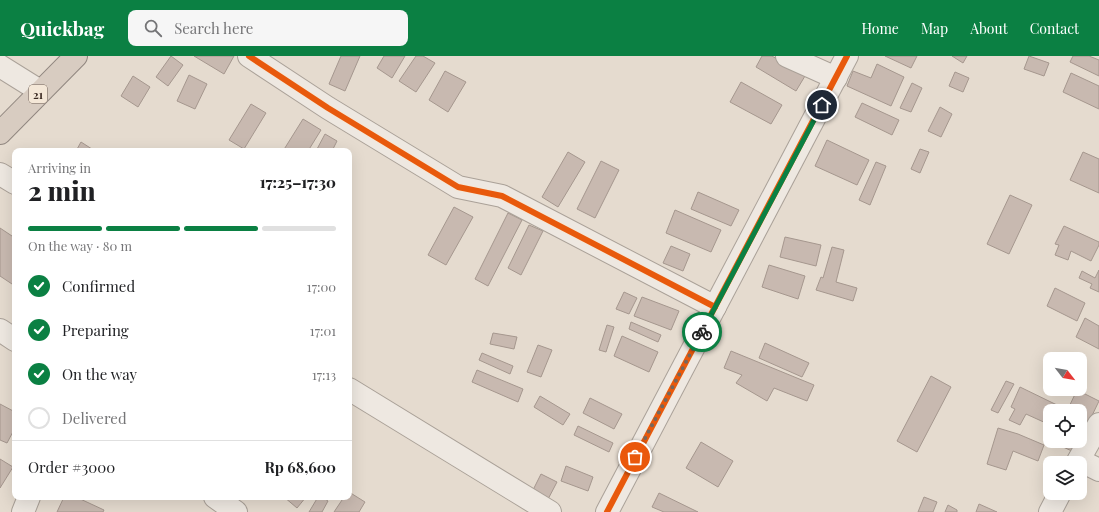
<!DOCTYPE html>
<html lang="en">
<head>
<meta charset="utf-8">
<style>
	body { margin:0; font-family:"Playfair Display",serif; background:#f6f6f6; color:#202124; height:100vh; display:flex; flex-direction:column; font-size:15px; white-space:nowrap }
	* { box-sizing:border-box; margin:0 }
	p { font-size:13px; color:#757577 }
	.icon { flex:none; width:22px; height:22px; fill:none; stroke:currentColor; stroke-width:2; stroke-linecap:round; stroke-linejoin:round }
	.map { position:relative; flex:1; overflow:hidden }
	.drawer { position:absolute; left:12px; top:92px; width:340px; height:352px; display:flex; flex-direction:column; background:#fff; border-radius:8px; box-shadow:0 4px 16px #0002 }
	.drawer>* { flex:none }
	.needle { width:26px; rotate:121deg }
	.tools { position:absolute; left:1043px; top:296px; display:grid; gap:8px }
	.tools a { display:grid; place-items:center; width:44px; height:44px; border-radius:8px; background:#fff; box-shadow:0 4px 16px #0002; font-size:20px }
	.pin { position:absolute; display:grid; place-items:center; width:34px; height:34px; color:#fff; margin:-17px; border:2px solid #fff; border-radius:50%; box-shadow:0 1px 4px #0007 }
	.courier { position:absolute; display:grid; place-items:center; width:40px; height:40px; margin:-20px; border:3px solid #0b8043; border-radius:50%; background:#fff; color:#222; box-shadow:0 1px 5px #0007 }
	.head em { font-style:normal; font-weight:800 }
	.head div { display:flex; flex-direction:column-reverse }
	.head { display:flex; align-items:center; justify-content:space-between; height:68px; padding:0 16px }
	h1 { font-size:26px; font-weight:800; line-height:30px }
	.bar { display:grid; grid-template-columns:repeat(4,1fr); gap:6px 4px; align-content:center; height:48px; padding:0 16px }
	.bar i { height:5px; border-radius:3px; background:#e0e0e0 }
	.bar .selected { background:#0b8043 }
	.bar p { grid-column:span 4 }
	.line { display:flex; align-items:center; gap:10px; padding:0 16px; border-top:1px solid #e0e0e0 }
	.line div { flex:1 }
	ol { padding:0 16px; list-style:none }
	li { display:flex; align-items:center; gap:12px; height:44px }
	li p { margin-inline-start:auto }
	li .icon { padding:4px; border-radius:50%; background:#0b8043; color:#fff; stroke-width:4 }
	li:last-child { color:#757577 }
	li i { width:22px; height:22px; border:2px solid #e0e0e0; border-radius:50% }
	header { display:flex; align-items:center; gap:24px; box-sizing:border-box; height:56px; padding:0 20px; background:#0b8043; color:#fff }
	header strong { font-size:19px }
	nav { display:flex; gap:22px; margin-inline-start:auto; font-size:14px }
	.search { width:280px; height:36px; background:#f6f6f6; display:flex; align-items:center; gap:10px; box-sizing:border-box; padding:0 14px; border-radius:8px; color:#757577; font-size:15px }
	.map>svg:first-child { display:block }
</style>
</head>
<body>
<header>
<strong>Quickbag</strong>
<div class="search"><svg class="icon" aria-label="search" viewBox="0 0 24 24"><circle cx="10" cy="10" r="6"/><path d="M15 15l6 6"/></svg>Search here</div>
<nav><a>Home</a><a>Map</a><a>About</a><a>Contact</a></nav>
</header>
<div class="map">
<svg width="1099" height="456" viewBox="0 0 1099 456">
	<rect width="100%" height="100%" fill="#e5dbcf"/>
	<g fill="#c8b9b0" stroke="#a5978e">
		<path d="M171 0 183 9 168 30 156 21Z"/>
		<path d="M194 0H234L224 18Z"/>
		<path d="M341 0H360L345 35 329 28Z"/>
		<path d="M384 0H405L392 22 377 12Z"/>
		<path d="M416 0H423L435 7 416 36 399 25Z"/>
		<path d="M762 0H772L805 20 796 35 756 11Z"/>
		<path d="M885 0H917L911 12Z"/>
		<path d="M952 0H967L963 7Z"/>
		<path d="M1029 0 1049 7 1044 20 1024 13Z"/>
		<path d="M1073 0H1089L1099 4V20L1070 6Z"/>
		<path d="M877 8 904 21 891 50 847 30 853 15 871 22Z"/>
		<path d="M445 15 466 26 448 56 429 44Z"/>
		<path d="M955 16 969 22 963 36 949 30Z"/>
		<path d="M1071 17 1099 30V53L1063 36Z"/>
		<path d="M189 19 207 28 195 53 177 45Z"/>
		<path d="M133 20 150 31 138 51 121 40Z"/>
		<path d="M741 26 782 49 771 68 730 46Z"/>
		<path d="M912 27 922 32 911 56 900 52Z"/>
		<path d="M862 47 899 64 892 79 855 61Z"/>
		<path d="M251 48 266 57 244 93 229 84Z"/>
		<path d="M940 51 952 58 941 81 928 75Z"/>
		<path d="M303 63 321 74 308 95H283Z"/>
		<path d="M325 78 337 85 332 95H316Z"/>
		<path d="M827 84 869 104 857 129 815 110Z"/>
		<path d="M81 86 95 95H76Z"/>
		<path d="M920 93 929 96 920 117 911 113Z"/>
		<path d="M568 96 585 106 558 151 542 141Z"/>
		<path d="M1083 96 1099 103V137L1070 124Z"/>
		<path d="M601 105 619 114 595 162 577 153Z"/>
		<path d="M876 106 886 110 870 149 859 144Z"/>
		<path d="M698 136 739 154 731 170 691 153Z"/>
		<path d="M1010 139 1032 149 1009 198 987 188Z"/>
		<path d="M454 151 473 161 446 209 428 199Z"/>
		<path d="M675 154 721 174 711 196 666 177Z"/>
		<path d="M508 157 522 164 488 230 475 223Z"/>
		<path d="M529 169 543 175 521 219 508 212Z"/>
		<path d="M1064 170 1099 186V189L1091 205 1071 195 1068 204 1055 199 1059 189 1055 188Z"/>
		<path d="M0 172 15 182V230L0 220Z"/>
		<path d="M785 181 821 189 816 210 780 201Z"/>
		<path d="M671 190 690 198 683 215 663 207Z"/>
		<path d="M832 191 844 194 836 226 857 232 853 245 816 234 821 221 823 222Z"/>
		<path d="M769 209 805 220 798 243 762 231Z"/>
		<path d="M1099 214V236L1090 232 1092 228 1079 222 1082 215 1095 222Z"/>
		<path d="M1055 232 1085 247 1077 265 1047 250Z"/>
		<path d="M624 236 637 242 629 258 616 253Z"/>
		<path d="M642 241 679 255 671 274 634 260Z"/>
		<path d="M1085 262 1099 270V293L1076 281Z"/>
		<path d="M631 266 661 279 658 286 629 273Z"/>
		<path d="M607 269 614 271 606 296 599 294Z"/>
		<path d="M493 277 517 281 514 293 490 288Z"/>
		<path d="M622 280 658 296 649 316 614 300Z"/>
		<path d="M765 287 809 307 802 321 759 302Z"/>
		<path d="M538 289 552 294 541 321 527 316Z"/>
		<path d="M731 295 814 329 807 345 774 332 767 345 736 327 742 319 724 312Z"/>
		<path d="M482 297 513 310 510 318 479 304Z"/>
		<path d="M477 314 523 333 518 346 472 326Z"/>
		<path d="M931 320 951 331 917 396 897 385Z"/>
		<path d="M1006 325 1014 328 998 357 991 354Z"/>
		<path d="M1020 331 1057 349 1054 355H1050V363L1048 368 1026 358 1020 369 1009 364 1015 353 1011 351Z"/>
		<path d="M1077 334 1099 345 1087 370 1080 366V355H1067Z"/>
		<path d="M540 340 570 358 563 369 534 351Z"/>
		<path d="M590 342 622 358 614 373 583 357Z"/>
		<path d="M0 348 15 356V372L7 387 0 384Z"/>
		<path d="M578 370 613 387 609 396 574 379Z"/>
		<path d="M1080 371 1085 373 1080 383Z"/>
		<path d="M998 372 1018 378 1044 389 1038 405 1013 395 1006 414 987 408Z"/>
		<path d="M1050 385H1079L1074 396Z"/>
		<path d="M701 386 733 405 718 431 686 412Z"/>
		<path d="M0 403 13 411 0 432Z"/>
		<path d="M566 410 593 421 588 435 561 425Z"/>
		<path d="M541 418 557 426 546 447 530 440Z"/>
		<path d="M349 436 365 446 359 456H334L344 441H349Z"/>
		<path d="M659 437 698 456H664L652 451Z"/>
		<path d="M64 441H76L104 454 103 456H57Z"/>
		<path d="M284 441H306L297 452Z"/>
		<path d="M318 441H322L328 445 322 456H309Z"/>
		<path d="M924 441 937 446 933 456H918Z"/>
		<path d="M979 448 997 456H976Z"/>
		<path d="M948 449 957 454V456H945Z"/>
	</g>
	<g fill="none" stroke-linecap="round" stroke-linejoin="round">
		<defs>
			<g id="street">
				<path d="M249 0 328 52 458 131 502 140 715 251"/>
				<path d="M787 0 836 22"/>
				<path d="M0 10 40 35"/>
				<path d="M0 118 15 127"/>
				<path d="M0 274 15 284"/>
				<path d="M349 333 550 456"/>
				<path d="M1079 404 1099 414"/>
				<path d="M1077 407 1099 368"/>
				<path d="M215 441 236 456"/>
				<path d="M23 456 29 441"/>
				<path d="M607 456 847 0"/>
				<path d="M1050 456 1060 437"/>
			</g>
			<path id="highway" d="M0 77 76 0"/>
		</defs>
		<use href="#street" stroke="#aaa198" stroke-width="24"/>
		<use href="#highway" stroke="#90867f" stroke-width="24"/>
		<use href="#street" stroke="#eee8e1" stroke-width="22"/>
		<use href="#highway" stroke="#d8ccc1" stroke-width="22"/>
		<defs>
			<g id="cycleway">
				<path d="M249 0 328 52 458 131 502 140 715 251"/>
				<path d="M607 456 847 0"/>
			</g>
		</defs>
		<use href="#cycleway" stroke="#f4e7d7" stroke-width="8"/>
		<use href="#cycleway" stroke="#e8590c" stroke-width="6"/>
	</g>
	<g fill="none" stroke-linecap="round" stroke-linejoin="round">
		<path stroke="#75675d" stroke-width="4" stroke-dasharray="0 7.2" d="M635 401 702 276"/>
		<path stroke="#0b8043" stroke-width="5" d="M702 276 822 49"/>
	</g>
	<g text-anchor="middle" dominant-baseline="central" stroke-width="3" stroke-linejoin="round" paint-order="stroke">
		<rect fill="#f4e7d7" stroke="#716157" stroke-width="1" x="29" y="29" width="18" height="18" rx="3"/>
		<g font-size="11" font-weight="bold" fill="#392820">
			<text x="38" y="38">21</text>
		</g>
	</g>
</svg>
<div class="tools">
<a><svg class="needle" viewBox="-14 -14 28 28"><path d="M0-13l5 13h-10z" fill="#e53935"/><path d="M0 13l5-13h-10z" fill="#757577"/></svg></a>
<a><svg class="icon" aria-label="locate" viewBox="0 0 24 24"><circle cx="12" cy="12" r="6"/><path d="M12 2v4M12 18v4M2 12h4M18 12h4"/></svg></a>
<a><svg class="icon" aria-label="layers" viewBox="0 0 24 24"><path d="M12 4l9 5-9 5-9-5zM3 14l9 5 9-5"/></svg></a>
</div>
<div class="pin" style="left:635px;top:401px;background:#ea580c"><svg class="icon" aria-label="bag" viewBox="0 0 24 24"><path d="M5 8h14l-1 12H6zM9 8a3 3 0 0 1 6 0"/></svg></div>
<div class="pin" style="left:822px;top:49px;background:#1f2937"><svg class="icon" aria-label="home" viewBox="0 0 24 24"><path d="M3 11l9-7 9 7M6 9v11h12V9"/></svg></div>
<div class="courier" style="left:702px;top:276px"><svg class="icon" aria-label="bike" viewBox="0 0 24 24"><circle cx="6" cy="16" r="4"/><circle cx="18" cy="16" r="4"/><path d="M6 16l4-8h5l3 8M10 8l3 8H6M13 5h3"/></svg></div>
<section class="drawer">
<div class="head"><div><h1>2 min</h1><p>Arriving in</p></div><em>17:25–17:30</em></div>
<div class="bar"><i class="selected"></i><i class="selected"></i><i class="selected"></i><i></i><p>On the way · 80 m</p></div>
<ol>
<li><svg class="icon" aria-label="check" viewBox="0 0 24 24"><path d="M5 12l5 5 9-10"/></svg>Confirmed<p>17:00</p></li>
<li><svg class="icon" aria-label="check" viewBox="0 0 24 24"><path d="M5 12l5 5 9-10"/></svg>Preparing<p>17:01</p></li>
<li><svg class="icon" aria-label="check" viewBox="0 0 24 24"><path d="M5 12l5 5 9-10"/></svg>On the way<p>17:13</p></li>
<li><i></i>Delivered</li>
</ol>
<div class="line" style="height:52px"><div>Order #3000</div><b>Rp 68,600</b></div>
</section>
</div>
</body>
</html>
